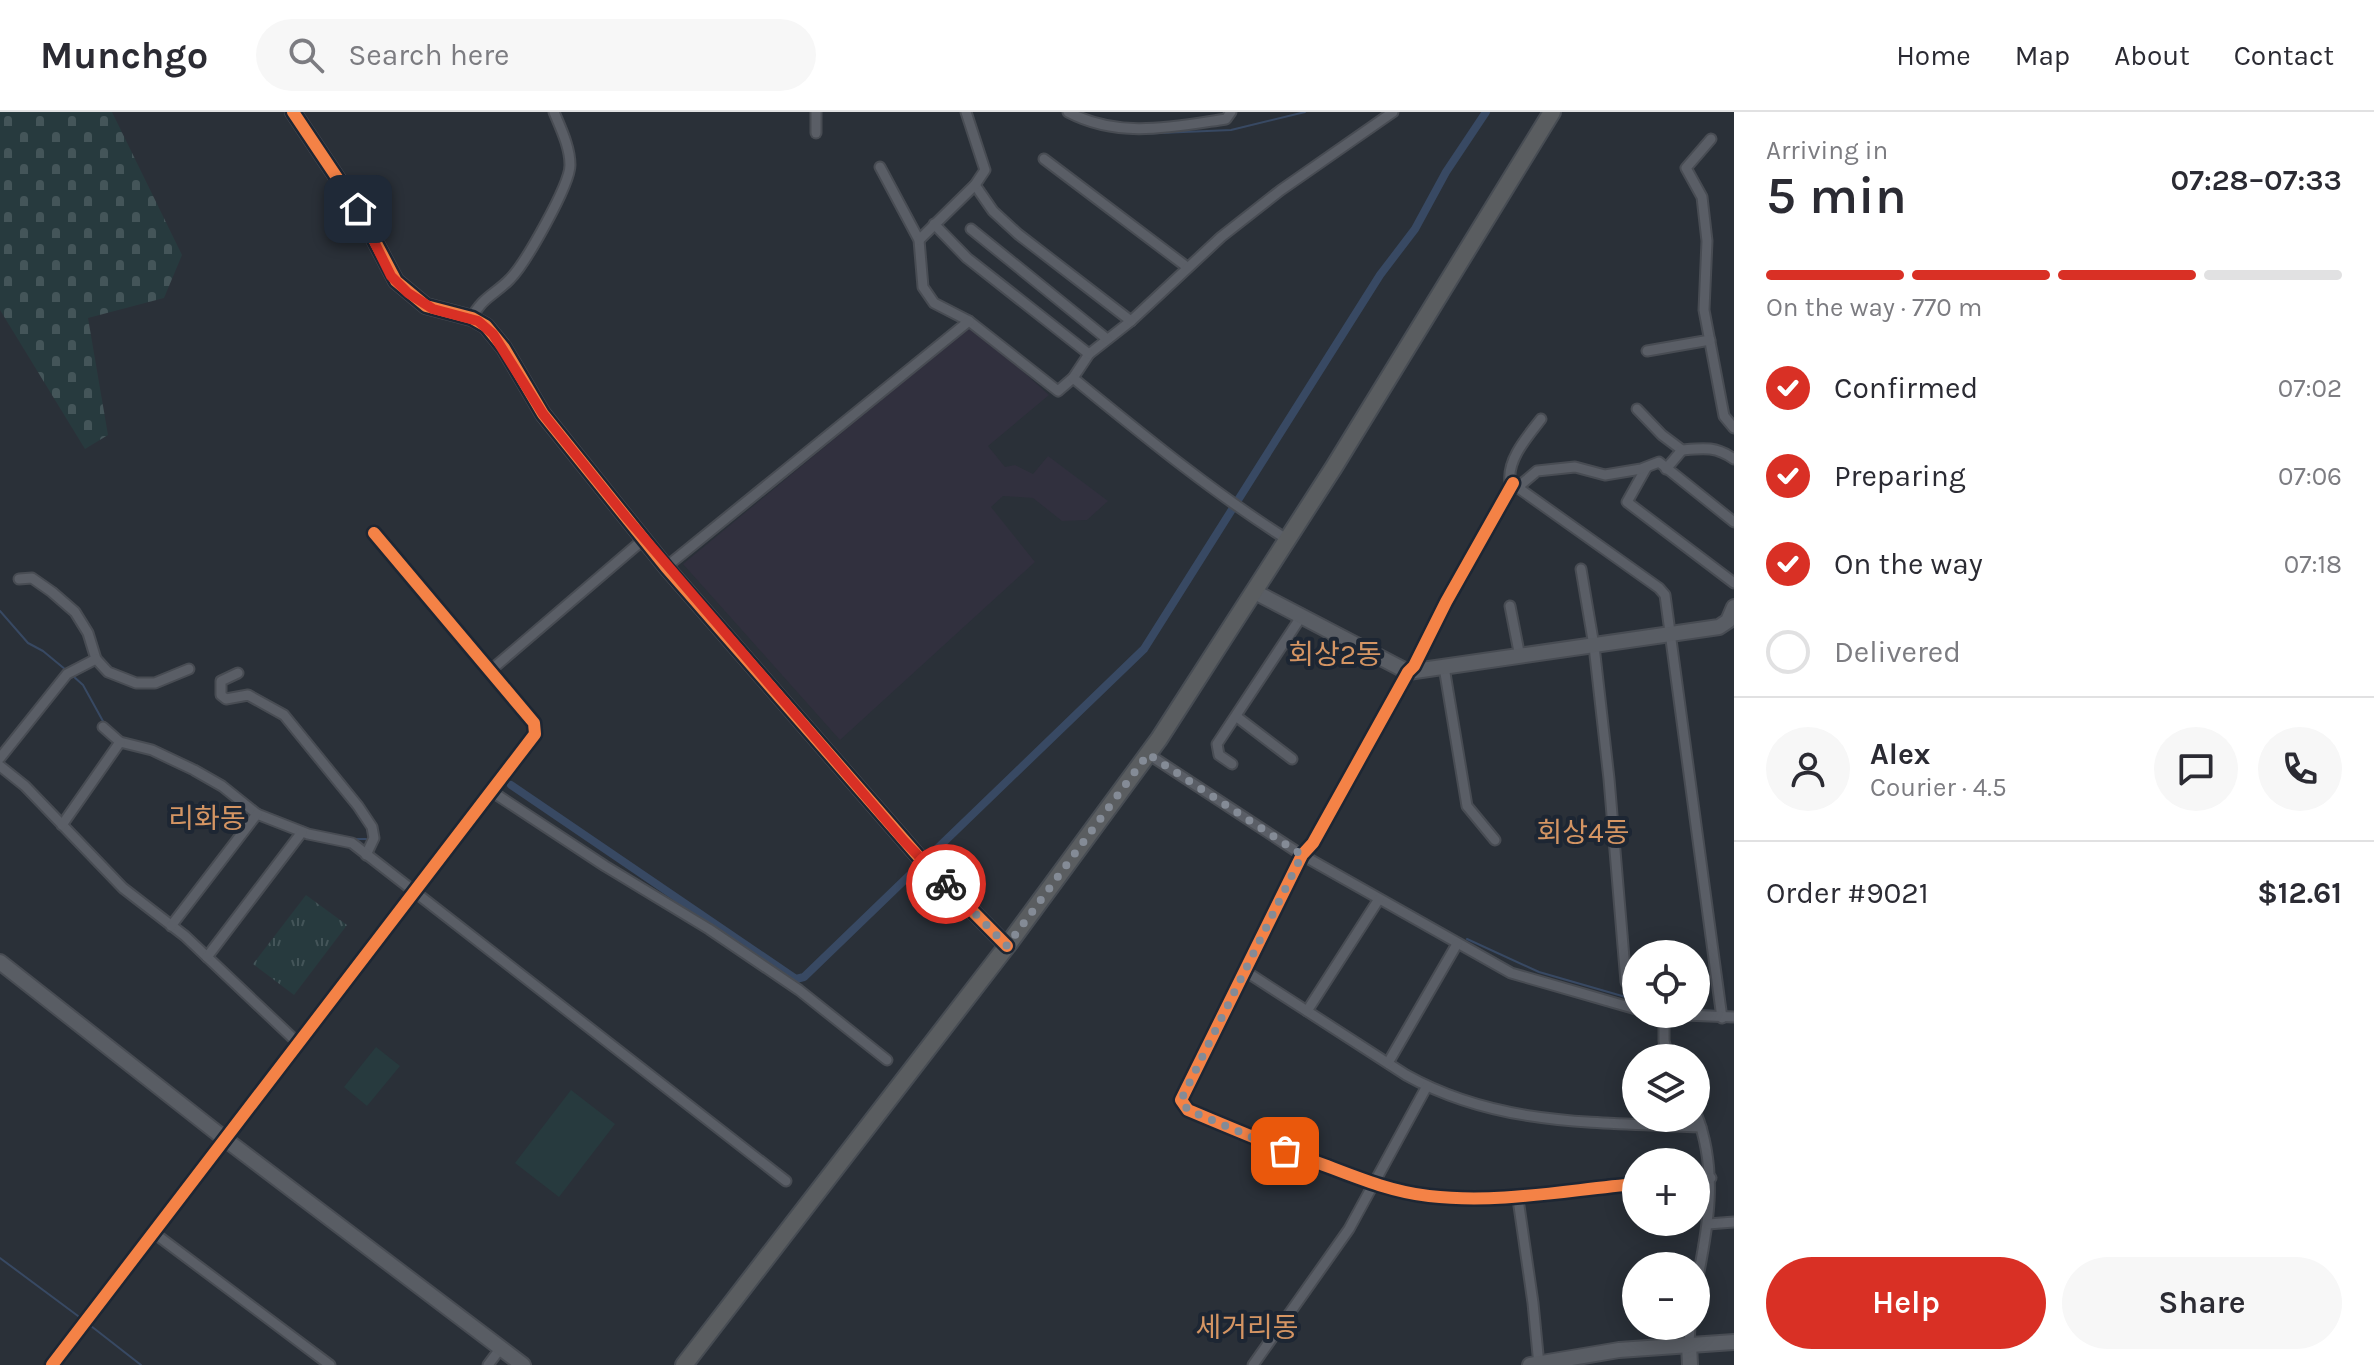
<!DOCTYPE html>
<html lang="en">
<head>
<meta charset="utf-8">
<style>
	body { margin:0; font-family:Karla,"Noto Sans KR",sans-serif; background:#f7f7f7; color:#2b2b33; height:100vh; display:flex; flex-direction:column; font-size:30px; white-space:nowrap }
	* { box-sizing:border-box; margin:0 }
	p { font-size:26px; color:#7c7c81 }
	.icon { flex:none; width:44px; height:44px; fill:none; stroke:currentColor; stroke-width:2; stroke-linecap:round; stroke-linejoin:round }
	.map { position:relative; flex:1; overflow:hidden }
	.sheet { display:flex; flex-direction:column; background:#fff; width:640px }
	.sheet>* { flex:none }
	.tools { position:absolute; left:1622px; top:828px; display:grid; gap:16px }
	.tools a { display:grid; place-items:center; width:88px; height:88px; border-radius:50%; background:#fff; box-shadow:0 4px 20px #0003; font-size:40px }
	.pin { position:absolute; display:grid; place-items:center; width:68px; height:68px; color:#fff; margin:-34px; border-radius:16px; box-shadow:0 4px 12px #0006 }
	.courier { position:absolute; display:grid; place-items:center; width:80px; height:80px; margin:-40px; border:6px solid #d93025; border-radius:50%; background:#fff; color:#222; box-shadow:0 2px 10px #0007 }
	.overview em { font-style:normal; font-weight:600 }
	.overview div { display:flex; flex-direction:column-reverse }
	.overview { display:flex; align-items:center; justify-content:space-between; height:136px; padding:0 32px }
	h1 { font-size:52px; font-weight:600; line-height:60px }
	.bar { display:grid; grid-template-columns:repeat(4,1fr); gap:12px 8px; align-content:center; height:96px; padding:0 32px }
	.bar i { height:10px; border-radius:6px; background:#e1e1e2 }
	.bar .current { background:#d93025 }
	.bar p { grid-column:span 4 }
	.line { display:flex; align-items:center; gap:20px; padding:0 32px; border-top:2px solid #e1e1e2 }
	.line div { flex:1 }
	.round { display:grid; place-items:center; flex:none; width:84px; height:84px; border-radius:42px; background:#f7f7f7 }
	ol { padding:0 32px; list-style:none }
	li { display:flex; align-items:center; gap:24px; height:88px }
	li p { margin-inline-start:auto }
	li .icon { padding:8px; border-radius:50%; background:#d93025; color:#fff; stroke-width:4 }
	li:last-child { color:#7c7c81 }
	li i { width:44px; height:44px; border:4px solid #e1e1e2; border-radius:50% }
	.action { display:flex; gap:16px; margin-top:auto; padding:16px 32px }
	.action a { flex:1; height:92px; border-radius:48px; background:#d93025; color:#fff; font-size:32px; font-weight:600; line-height:92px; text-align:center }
	.action a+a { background:#f7f7f7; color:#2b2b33 }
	header { display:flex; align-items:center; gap:48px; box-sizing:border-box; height:112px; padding:0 40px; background:#fff; border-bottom:2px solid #e1e1e2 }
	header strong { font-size:38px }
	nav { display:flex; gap:44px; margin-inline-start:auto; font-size:28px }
	.search { width:560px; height:72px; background:#f7f7f7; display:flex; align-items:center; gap:20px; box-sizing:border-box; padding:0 28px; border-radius:44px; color:#7c7c81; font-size:30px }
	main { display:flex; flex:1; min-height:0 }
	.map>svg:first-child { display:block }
</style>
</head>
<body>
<header>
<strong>Munchgo</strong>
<div class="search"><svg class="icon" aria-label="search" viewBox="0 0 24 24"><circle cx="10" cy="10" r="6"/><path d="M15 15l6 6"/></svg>Search here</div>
<nav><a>Home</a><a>Map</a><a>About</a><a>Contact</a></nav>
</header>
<main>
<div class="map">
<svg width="1734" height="1253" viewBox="0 0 1734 1253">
	<defs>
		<pattern id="grass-tufts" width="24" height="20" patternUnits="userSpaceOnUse" patternTransform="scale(2)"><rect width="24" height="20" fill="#273a3e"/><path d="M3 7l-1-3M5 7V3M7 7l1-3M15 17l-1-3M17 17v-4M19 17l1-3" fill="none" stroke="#445559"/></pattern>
		<pattern id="cemetery-stones" width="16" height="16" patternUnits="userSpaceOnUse" patternTransform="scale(2)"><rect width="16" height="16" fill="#273a3e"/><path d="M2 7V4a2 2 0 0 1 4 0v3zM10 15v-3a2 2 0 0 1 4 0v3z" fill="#445559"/></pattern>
	</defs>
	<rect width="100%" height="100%" fill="#2a3038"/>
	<path fill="#31303e" d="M972 213 1049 283 988 334 1005 355 1015 353 1033 362 1048 344 1108 389 1087 408 1062 409 1033 386 1003 384 991 395 1035 450 840 628 683 452Z"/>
	<path fill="url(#grass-tufts)" d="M306 783 347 813 294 883 253 852Z"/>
	<path fill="url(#cemetery-stones)" d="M0 0H112L182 143 164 186 88 206 108 323 85 337 0 198Z"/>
	<g fill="#273a3e">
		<path d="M376 935 400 954 367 994 344 975Z"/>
		<path d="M571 978 615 1012 559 1085 515 1051Z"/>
	</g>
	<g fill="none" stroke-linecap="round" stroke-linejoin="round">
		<g stroke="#384963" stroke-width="2">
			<path d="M1107 18 1136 22 1231 18 1305 0"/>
			<path d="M0 499 28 531 43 539 66 558"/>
			<path d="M73 564 83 573 104 611"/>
			<path d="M352 727H366"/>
			<path d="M1467 827 1539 860 1636 888"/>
			<path d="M1725 897 1726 900H1734"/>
			<path d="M1696 898 1715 899"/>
			<path d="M0 1146 78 1204"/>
			<path d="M91 1214 141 1253"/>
		</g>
		<path stroke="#384963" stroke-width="8" d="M511 673 796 867 804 865 1144 537 1380 163 1415 117 1446 60 1486 0"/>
		<defs>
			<g id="street">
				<path d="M816 0V21"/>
				<path d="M1068 0C1119 27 1172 15 1226 7L1231 0"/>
				<path d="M1711 27 1686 56 1702 85 1707 129 1704 198 1724 304 1734 316"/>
				<path d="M1044 47 1187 155"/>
				<path d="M880 55 919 128 923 175 934 191 969 209 1058 279 1073 266 1089 242 1131 209 1221 125 1281 78 1393 0"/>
				<path d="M975 73 993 99 1018 122 1131 209"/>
				<path d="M934 112 967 146 1089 242"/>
				<path d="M971 117 1107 227"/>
				<path d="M919 128 975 73 985 58 966 0"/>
				<path d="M472 206C480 187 497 181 510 167 525 152 570 73 570 53 570 35 561 17 554 0"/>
				<path d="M1647 239 1710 228"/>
				<path d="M1073 266C1143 323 1212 380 1288 428"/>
				<path d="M1637 297 1662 323 1682 338C1703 336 1716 334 1734 347"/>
				<path d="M1541 307C1528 324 1507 347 1510 370L1659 476 1665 483 1722 906"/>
				<path d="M1646 356 1627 390 1734 471"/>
				<path d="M1666 357 1682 338"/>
				<path d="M1513 371 1446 490 1414 554 1408 560 1313 731 1302 743 1181 988 1188 998C1233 1017 1278 1036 1324 1053 1358 1066 1392 1080 1429 1084 1500 1092 1566 1078 1636 1072"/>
				<path d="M1518 375 1537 359 1575 355 1605 363 1641 357 1659 350 1734 410"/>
				<path d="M666 455 969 209"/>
				<path d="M1581 457 1594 534 1609 667 1626 870"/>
				<path d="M19 467 32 466 52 480 75 500 88 521 96 547 108 560 136 571H155L189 557"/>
				<path d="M1510 494 1520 545"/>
				<path d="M1444 555 1467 694 1495 728"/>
				<path d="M491 558 644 427"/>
				<path d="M238 561 221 569V583L226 587 248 583 284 603 358 694 372 715 374 726 366 743"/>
				<path d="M1237 605 1292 647"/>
				<path d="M103 615 120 630 152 638 194 658 222 674 257 702 308 722 352 731 786 1069"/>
				<path d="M1148 642 1302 743 1511 861 1636 897"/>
				<path d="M0 646 67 562 96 547"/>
				<path d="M1232 652 1219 643 1217 632 1301 505"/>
				<path d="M0 654 25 674 123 776 185 824 298 931"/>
				<path d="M491 679 605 754 709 817 799 878 887 948"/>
				<path d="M62 713 120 630"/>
				<path d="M171 814 257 702"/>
				<path d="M207 845 302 720"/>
				<path d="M1245 859 1406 963C1499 1015 1598 1010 1701 1015"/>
				<path d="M1307 899 1379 787"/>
				<path d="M1659 902 1734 905"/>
				<path d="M1664 903V929L1669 946"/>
				<path d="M1388 951 1457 832"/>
				<path d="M1696 1001C1719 1059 1708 1116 1696 1175"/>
				<path d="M1696 1067 1711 1066"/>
				<path d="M1518 1087 1533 1191 1539 1253"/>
				<path d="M1708 1112 1734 1110"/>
				<path d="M154 1121 330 1253"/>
				<path d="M1689 1232 1690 1214"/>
				<path d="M52 1253 535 622 534 611 374 421"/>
				<path d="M488 1253 500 1237"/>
				<path d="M1253 1253 1349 1117 1427 974"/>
			</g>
			<g id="secondary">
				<path d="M293 0 358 97 396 169 426 194 472 206 486 214 504 236 543 302 666 455 918 744 1007 834"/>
				<path d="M1255 480 1408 560 1719 515 1728 509 1734 495"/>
				<path d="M0 850 225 1027 523 1253"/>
				<path d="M1689 1232 1690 1253"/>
				<path d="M1530 1253 1619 1238 1734 1230"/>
			</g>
			<path id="highway" d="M684 1253 1007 834 1159 627 1334 355 1552 0"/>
		</defs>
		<use href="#street" stroke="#484c53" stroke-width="13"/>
		<use href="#secondary" stroke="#484c53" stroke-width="18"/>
		<use href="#highway" stroke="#474c53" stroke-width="20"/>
		<use href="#street" stroke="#5a5e66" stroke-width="9"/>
		<use href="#secondary" stroke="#595d64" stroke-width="14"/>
		<use href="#highway" stroke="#5a5d60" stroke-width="16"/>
		<defs>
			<g id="cycleway">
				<path d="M293 0 358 97 396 169 426 194 472 206 486 214 504 236 543 302 666 455 918 744 1007 834"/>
				<path d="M1513 371 1446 490 1414 554 1408 560 1313 731 1302 743 1181 988 1188 998C1233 1017 1278 1036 1324 1053 1358 1066 1392 1080 1429 1084 1500 1092 1566 1078 1636 1072"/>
				<path d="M52 1253 535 622 534 611 374 421"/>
			</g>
		</defs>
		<use href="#cycleway" stroke="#1d2633" stroke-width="17"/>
		<use href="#cycleway" stroke="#f48246" stroke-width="12"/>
	</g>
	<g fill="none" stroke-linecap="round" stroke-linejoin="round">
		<path stroke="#848b96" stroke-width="8" stroke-dasharray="0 14.4" d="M946 772 1007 834 1148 642 1302 743 1181 988 1188 998 1285 1039"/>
		<path stroke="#d93025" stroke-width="10" d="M358 97 391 164 408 181 433 197 478 209 493 222 543 302 626 405 904 729 946 772"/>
	</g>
	<g text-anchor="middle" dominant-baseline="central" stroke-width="8" stroke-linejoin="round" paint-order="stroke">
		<g font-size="28" fill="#d59563" stroke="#1d2633">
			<text x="1335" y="542">회상2동</text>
			<text x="207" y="706">리화동</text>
			<text x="1583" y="720">회상4동</text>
			<text x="1247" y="1215">세거리동</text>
		</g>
	</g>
</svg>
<div class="tools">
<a><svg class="icon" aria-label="locate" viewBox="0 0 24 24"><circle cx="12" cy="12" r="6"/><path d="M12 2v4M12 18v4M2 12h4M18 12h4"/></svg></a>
<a><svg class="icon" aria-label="layers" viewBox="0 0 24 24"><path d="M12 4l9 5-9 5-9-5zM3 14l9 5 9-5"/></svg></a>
<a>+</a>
<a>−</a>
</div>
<div class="pin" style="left:1285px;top:1039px;background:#ea580c"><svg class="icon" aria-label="bag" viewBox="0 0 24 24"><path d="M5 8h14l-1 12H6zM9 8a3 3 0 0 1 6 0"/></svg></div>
<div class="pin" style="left:358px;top:97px;background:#1f2937"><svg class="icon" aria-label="home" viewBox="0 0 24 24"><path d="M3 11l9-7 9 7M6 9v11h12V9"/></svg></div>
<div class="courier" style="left:946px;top:772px"><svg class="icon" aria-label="bike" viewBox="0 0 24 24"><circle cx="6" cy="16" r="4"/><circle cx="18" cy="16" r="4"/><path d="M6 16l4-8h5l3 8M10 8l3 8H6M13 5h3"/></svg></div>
</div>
<section class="sheet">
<div class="overview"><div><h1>5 min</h1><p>Arriving in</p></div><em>07:28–07:33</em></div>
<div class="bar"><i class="current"></i><i class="current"></i><i class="current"></i><i></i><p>On the way · 770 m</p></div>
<ol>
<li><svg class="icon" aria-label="check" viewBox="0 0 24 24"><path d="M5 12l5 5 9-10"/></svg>Confirmed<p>07:02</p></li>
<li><svg class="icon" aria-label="check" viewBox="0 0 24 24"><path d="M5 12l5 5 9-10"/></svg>Preparing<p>07:06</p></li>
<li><svg class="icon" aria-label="check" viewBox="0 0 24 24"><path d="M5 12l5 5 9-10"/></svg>On the way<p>07:18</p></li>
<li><i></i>Delivered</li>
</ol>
<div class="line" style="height:144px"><a class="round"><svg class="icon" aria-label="person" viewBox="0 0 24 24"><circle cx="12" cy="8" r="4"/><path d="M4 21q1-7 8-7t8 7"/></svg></a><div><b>Alex</b><p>Courier · 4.5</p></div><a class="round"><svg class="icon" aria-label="chat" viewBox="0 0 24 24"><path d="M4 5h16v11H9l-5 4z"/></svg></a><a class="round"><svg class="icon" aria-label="phone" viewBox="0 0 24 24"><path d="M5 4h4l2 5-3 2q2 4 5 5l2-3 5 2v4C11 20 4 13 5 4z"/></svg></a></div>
<div class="line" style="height:104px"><div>Order #9021</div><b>$12.61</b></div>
<div class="action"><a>Help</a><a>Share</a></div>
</section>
</main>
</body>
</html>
